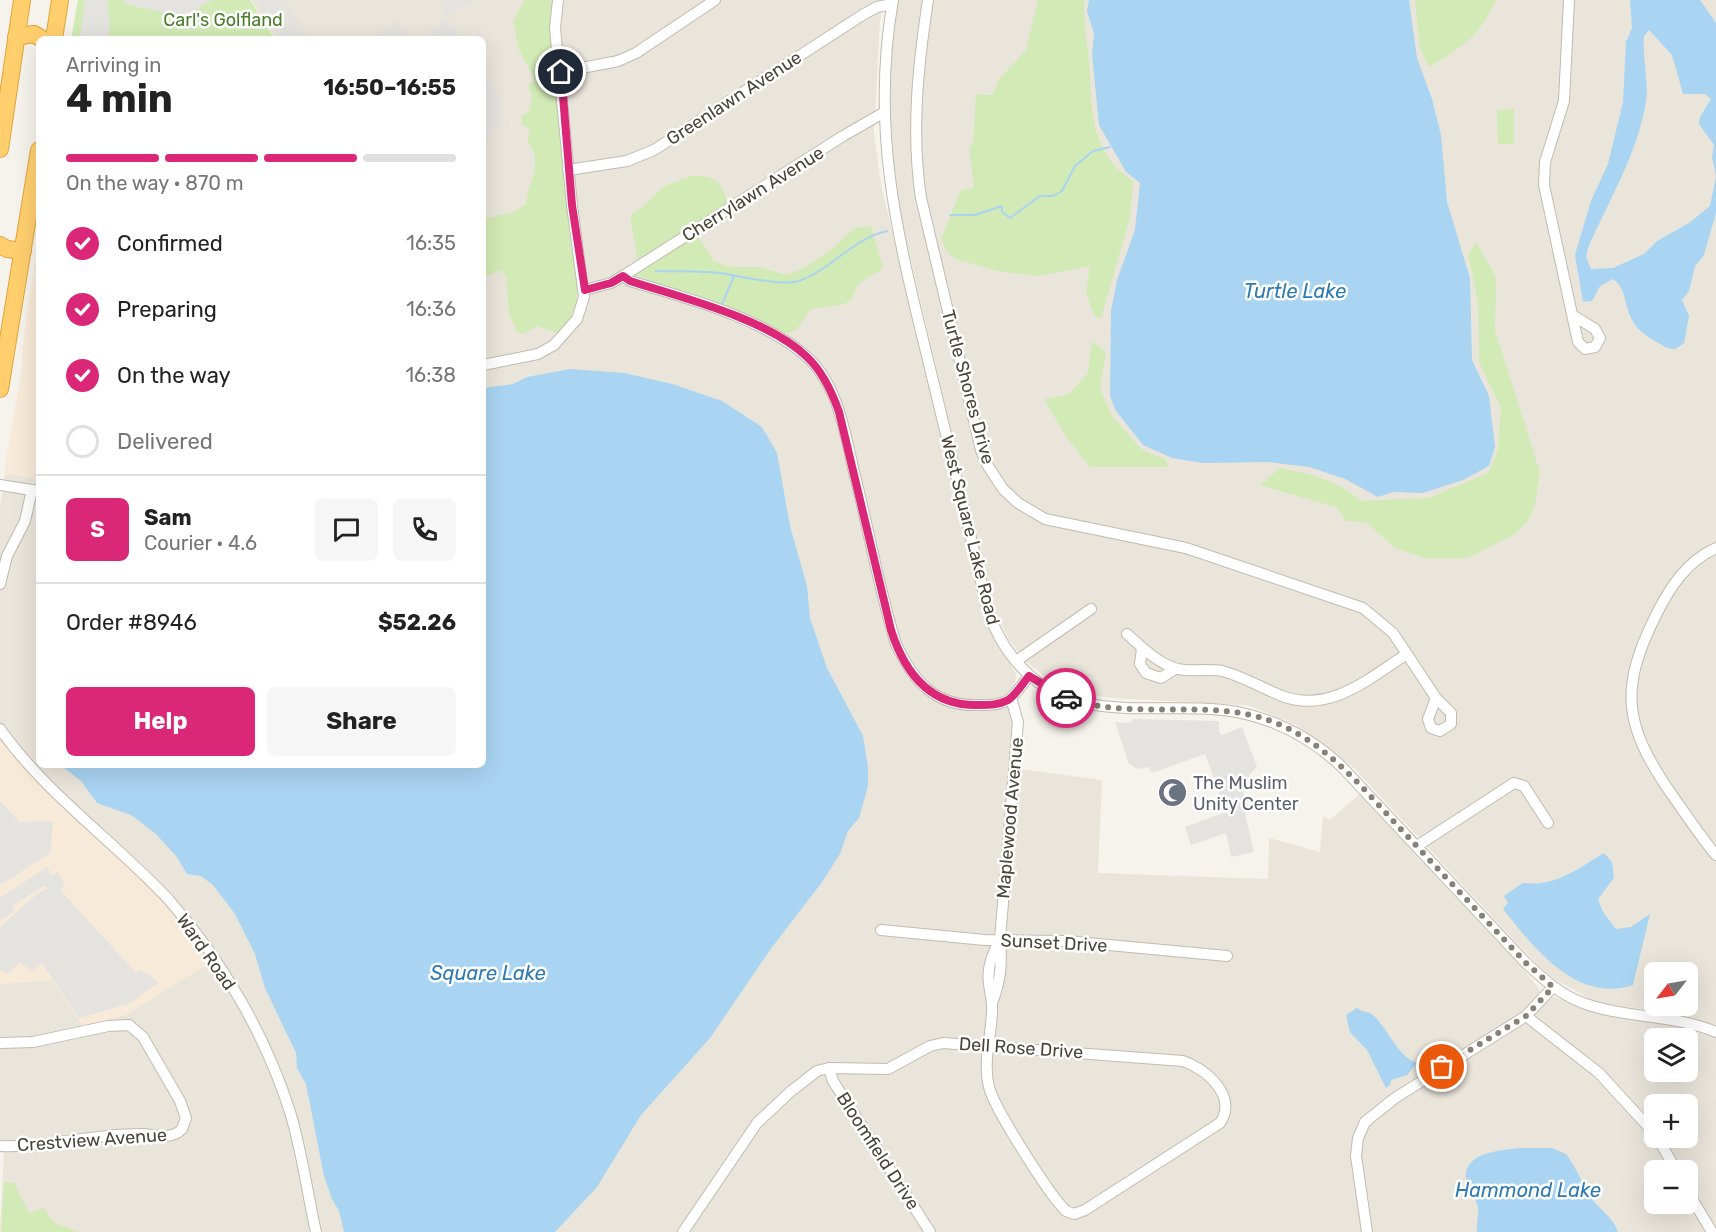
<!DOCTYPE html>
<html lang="en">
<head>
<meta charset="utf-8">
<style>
	body { margin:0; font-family:Rubik,sans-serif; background:#f6f6f6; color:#222; height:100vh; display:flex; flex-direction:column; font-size:22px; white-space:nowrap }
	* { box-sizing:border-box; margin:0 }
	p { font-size:20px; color:#767676 }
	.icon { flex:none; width:33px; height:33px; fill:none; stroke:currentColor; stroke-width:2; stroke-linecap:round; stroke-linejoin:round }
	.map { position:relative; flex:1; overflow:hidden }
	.panel { position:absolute; left:36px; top:36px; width:450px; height:732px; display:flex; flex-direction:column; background:#fff; border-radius:9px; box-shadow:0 6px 24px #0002 }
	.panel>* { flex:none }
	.needle { width:39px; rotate:239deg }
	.controls { position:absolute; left:1644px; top:962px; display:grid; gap:12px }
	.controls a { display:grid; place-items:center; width:54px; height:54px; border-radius:9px; background:#fff; box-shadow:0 6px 24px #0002; font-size:30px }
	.pin { position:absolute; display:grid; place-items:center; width:51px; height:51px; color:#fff; margin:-26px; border:3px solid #fff; border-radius:50%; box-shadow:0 2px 6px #0007 }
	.courier { position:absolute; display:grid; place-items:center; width:60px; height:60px; margin:-30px; border:4px solid #db2777; border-radius:50%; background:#fff; color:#222; box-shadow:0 2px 8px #0007 }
	.head em { font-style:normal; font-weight:700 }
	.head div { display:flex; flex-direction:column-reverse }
	.head { display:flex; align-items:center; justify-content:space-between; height:102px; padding:0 30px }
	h1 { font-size:39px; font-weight:700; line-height:45px }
	.bar { display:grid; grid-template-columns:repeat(4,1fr); gap:9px 6px; align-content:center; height:72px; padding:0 30px }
	.bar i { height:8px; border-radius:4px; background:#e0e0e0 }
	.bar .selected { background:#db2777 }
	.bar p { grid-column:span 4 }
	.line { display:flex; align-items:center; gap:15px; padding:0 30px; border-top:2px solid #e0e0e0 }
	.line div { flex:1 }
	.round { display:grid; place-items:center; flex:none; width:63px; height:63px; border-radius:9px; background:#f6f6f6 }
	ol { padding:0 30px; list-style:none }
	li { display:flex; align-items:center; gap:18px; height:66px }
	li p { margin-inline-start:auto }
	li .icon { padding:6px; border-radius:50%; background:#db2777; color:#fff; stroke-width:4 }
	li:last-child { color:#767676 }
	li i { width:33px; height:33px; border:3px solid #e0e0e0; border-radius:50% }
	.cta { display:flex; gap:12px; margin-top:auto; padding:12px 30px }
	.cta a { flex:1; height:69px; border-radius:9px; background:#db2777; color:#fff; font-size:24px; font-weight:700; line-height:69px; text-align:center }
	.cta a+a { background:#f6f6f6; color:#222 }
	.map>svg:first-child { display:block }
</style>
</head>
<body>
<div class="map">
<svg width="1716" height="1232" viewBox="0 0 1716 1232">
	<rect width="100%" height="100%" fill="#f6f3ec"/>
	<g fill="#eae5da" fill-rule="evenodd">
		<path d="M251 0H884L880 22 874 132 881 185 981 601 990 629 1016 674 1010 768 1102 780 1098 873 1268 879 1269 838 1320 852 1323 816 1330 820 1361 793 1519 963 1542 993 1606 1014 1656 1020 1716 1038V1232H0L4 1151 0 1150V984L52 980 11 750 0 740V506L5 474 39 479V765H119L639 1015 483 743V39H276ZM1654 1038H1688V1071H1654ZM1654 1104H1688V1137H1654ZM1654 1170H1688V1203H1654Z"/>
		<path d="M899 0H1716V1025L1681 1014 1612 1005 1592 1000 1554 979 1538 966 1353 767 1294 724 1247 705 1112 698 1078 693 1043 675 1024 660 1008 638 992 605 895 192 888 118 891 46ZM1654 972H1688V1005H1654Z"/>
	</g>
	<g fill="#f7ead8">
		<path d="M39 236V479L5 474V467L22 365 23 341Z"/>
		<path d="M0 740 154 891 211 962 126 1015 83 1027 52 980 0 984Z"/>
	</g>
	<g fill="#d2eab5">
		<path d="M78 0H124L127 4 185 17 211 0H250L275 39H71Z"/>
		<path d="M525 0H551L571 247C578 278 584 309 558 333L536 326 523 334 517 332 509 314 506 276 499 270 483 278V219L514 212 526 204C528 181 545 160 527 141L530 130 521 124V116L529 111 532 98 528 85 535 80 519 50 513 21Z"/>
		<path d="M1038 0H1084C1084 19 1086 37 1088 56 1094 104 1085 149 1133 181L1130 218 1101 318 1094 316 1086 292 1090 266 1039 276 997 271 956 259 948 253 941 239 961 190 974 188 969 147 973 144 976 94 992 95 1000 78 1026 50Z"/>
		<path d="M1415 0H1496C1477 40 1465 44 1429 67L1420 49Z"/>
		<path d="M1514 109V144H1498L1497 110Z"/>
		<path d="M692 176C715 175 722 181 728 203L638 261 630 215 645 205 664 186Z"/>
		<path d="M871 226 883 268 858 284 852 298 845 304 811 309 796 330 784 334 763 321 634 275 697 235 714 261 730 267H758L787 275 806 267 832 249 855 228Z"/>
		<path d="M1476 242 1496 277 1495 330 1540 472 1535 505 1528 521 1515 534 1467 558H1424L1395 548 1367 523 1347 521 1336 507 1260 485 1280 468C1311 474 1337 480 1361 501L1428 498 1488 473 1498 450 1501 408 1479 362 1478 302 1468 255Z"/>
		<path d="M1092 341 1106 352 1100 388 1111 415 1142 450 1166 460 1168 467H1090L1065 435 1044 399 1068 395 1088 373Z"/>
		<path d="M4 1182 14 1183 29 1213 44 1208 53 1222 78 1232H1Z"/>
	</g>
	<g fill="#e5e3e0">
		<path d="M85 0H107L110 26 107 39H80Z"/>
		<path d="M124 0H211L185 17 127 4Z"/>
		<path d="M256 0H284L309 39H282Z"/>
		<path d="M441 0H475L447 17 439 3Z"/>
		<path d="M448 19 461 39H436L429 29Z"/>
		<path d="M398 22 410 39H369Z"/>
		<path d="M483 72 504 104 497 108 506 122 483 136Z"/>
		<path d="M1133 719 1219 721V732L1222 735 1242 727 1257 767 1249 775 1252 782 1241 786 1250 811 1245 813 1254 852 1231 857 1226 833 1191 845 1185 827 1226 812 1205 754 1152 773 1148 767 1138 769 1129 764 1115 722 1131 723Z"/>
		<path d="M0 801 19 822 53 821 50 853 0 885Z"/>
		<path d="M47 867 52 875 58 872 64 885 61 891 136 973 141 970 159 982 128 1004 79 1018 42 963 32 971 20 962 7 974 0 970V927L37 894 49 888 44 886 12 906 15 911 0 921V898Z"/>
	</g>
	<g fill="#a9d4f2" fill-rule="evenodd">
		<path d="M1089 0H1409L1417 58 1432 99 1441 135 1447 202 1470 278 1472 360 1489 396 1495 447 1489 466 1463 480 1423 493 1393 492 1378 497 1345 479 1309 467 1268 462 1203 463 1172 458 1143 445 1116 411 1110 396 1111 311 1117 280 1135 230 1140 183 1126 172 1099 125 1092 54 1094 34 1087 11Z"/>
		<path d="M1630 0H1700L1716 23V213L1704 255 1695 266 1689 291 1682 300 1689 316 1684 343 1675 349C1666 349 1661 344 1653 340 1617 319 1633 293 1613 279L1600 286 1592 301 1583 302 1575 255 1591 201 1608 164 1623 102 1626 42 1632 28ZM1649 30 1672 55 1683 94H1705L1711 99 1700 117 1699 124 1714 145 1712 157 1716 176 1710 206 1689 223 1657 241 1644 254 1613 268 1591 269 1586 257 1588 248C1609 200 1638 153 1646 101 1649 83 1642 57 1644 36Z"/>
		<path d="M570 369 624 373 672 384 722 401 762 427 777 453 790 526 807 586 810 618 827 668 863 736 868 767V786L859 818 848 831 840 854 822 882 770 950 710 1038 641 1115 597 1187 555 1232H344L339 1211 332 1199 324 1176 306 1084 297 1068 296 1053 265 988 255 954 235 914 213 885 201 876 187 874 176 856 156 834 131 815 97 803 81 781 60 765H483V388L513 384 527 377Z"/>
		<path d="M1604 853 1612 862 1614 878 1598 899 1603 912 1616 929 1631 927 1650 914 1633 985C1577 1004 1534 948 1503 909L1508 903 1504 896 1523 883C1556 887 1577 869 1604 853Z"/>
		<path d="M1357 1008C1363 1013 1369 1011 1374 1016 1389 1030 1397 1056 1417 1063L1407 1075 1391 1080 1390 1085 1386 1088 1367 1050 1350 1032 1346 1015Z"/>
		<path d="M1521 1148H1552L1566 1154C1575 1166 1581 1180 1589 1195 1597 1208 1613 1216 1618 1232H1477C1476 1223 1480 1213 1477 1204 1474 1195 1467 1189 1466 1178 1463 1152 1503 1150 1521 1148Z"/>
	</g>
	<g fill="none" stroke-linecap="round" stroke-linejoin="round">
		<g stroke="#a9d4f2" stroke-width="2">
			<path d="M950 215H975L1002 206V212L1010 218 1040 196H1053L1062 191 1075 166 1093 151 1110 147"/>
			<path d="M656 271C679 272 703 270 726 274 743 277 783 286 799 281 832 269 852 239 887 231"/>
			<path d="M722 304 734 276"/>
		</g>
		<defs>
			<g id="minor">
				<path d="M893 0C870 131 898 238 929 364 948 443 968 523 986 603 993 629 1005 651 1024 670 1081 728 1165 699 1237 712 1277 720 1311 738 1341 766L1526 963C1543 979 1561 995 1583 1003 1627 1019 1674 1014 1716 1032"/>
				<path d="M928 0C918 66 911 131 921 198L981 450 988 466 1003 489 1018 503 1045 519 1186 548 1363 608 1393 633 1436 698 1451 713V724L1440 731 1431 728 1428 719 1436 698"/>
				<path d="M1569 0 1564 101 1545 162 1544 185 1578 342 1585 349 1595 347 1600 338 1595 329 1574 316"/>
				<path d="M561 72 618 61 636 53 715 0"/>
				<path d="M568 170 627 161 654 150 864 14 877 7 892 4"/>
				<path d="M623 276 630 281C686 298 761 317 806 356 839 385 845 435 855 476 869 531 879 589 896 644 914 682 935 707 980 705 990 705 1000 705 1008 700 1016 695 1023 683 1029 676"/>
				<path d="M585 290 611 283 623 276 843 136 883 113"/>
				<path d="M483 365 538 354 554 345 577 319 584 297 572 205 555 28 558 0"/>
				<path d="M0 485 38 491"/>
				<path d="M1716 548C1687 561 1670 587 1656 615 1619 689 1624 725 1670 792 1685 813 1699 835 1716 855"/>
				<path d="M0 584 7 556 25 521 32 490"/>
				<path d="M1127 634C1143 648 1163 669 1185 670 1197 671 1210 669 1222 671 1242 676 1262 688 1282 696 1330 714 1369 678 1407 654"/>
				<path d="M1142 648 1140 664 1146 673 1161 678 1175 669"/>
				<path d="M1016 661 1091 609"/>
				<path d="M0 729C46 794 115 842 169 900 222 960 266 1036 290 1112 302 1151 307 1192 316 1232"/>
				<path d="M1417 846 1514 783 1524 786 1548 823"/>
				<path d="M881 930 985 940 1066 941 1227 956"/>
				<path d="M992 1003C1001 980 1002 963 1000 939L1018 722 1011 698"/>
				<path d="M1526 1016 1599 1073 1654 1133"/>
				<path d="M0 1043 33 1042 108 1026 129 1025 143 1037 180 1101 186 1118 182 1129C172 1140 156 1135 143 1134 95 1133 48 1148 0 1146"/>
				<path d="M829 1068 833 1081 930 1232"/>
				<path d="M1657 1137 1676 1170"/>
				<path d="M1688 1192 1712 1232"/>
				<path d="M683 1232 757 1123 790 1092 817 1071 829 1068 888 1069 930 1046 943 1043 1183 1061C1207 1069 1238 1097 1220 1123L1085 1210 1074 1214 1066 1211C1050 1196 994 1108 989 1087 982 1060 993 1032 992 1005 991 991 986 979 990 964 992 956 996 947 1000 939"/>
				<path d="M1367 1232 1356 1156 1358 1138 1365 1122 1395 1098 1526 1016 1553 987"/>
			</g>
			<g id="highway">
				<path d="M16 37 34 34 42 39"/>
				<path d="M54 39 60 0"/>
				<path d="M0 149 22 0"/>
				<path d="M0 245 7 249 23 251"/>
				<path d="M0 389 39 150"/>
			</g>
		</defs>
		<use href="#minor" stroke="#c2bbae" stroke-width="12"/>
		<use href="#highway" stroke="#e0a43c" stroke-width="18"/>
		<use href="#minor" stroke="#fff" stroke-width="10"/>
		<use href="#highway" stroke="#ffcf6e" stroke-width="16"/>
	</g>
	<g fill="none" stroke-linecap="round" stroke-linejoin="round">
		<path stroke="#878178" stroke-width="6" stroke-dasharray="0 10.8" d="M1066 698C1125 719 1191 702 1251 715 1321 731 1364 791 1411 840 1449 881 1488 922 1526 963L1553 987 1526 1016 1442 1067"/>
		<path stroke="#db2777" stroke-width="8" d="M561 72 572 205 585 290 611 283 623 276 630 281C683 298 768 319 807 357 823 372 832 392 839 412L891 630C905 674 931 707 980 705 989 705 999 705 1008 700 1016 695 1023 683 1029 676L1066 698"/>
	</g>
	<defs>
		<symbol id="mosque-disc" viewBox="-11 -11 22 22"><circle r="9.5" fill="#6b7280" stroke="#fff"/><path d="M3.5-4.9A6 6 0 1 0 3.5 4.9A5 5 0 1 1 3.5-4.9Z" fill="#fff"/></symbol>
	</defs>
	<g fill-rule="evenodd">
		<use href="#mosque-disc" x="1156" y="776" width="33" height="33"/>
	</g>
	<g text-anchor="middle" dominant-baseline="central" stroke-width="5" stroke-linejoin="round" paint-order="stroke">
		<g font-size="18" fill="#4a7f2a" stroke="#fff">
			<text x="223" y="20">Carl's Golfland</text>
		</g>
		<g font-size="18" fill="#4b4439" stroke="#fff">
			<text transform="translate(734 98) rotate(-33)">Greenlawn Avenue</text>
			<text transform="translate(753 194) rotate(-32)">Cherrylawn Avenue</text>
			<text transform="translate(968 387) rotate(75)">Turtle Shores Drive</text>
			<text transform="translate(970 530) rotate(76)">West Square Lake Road</text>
			<text transform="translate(1010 818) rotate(-85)">Maplewood Avenue</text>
			<text transform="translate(1054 943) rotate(3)">Sunset Drive</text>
			<text transform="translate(206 952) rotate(55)">Ward Road</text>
			<text transform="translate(1021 1048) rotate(4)">Dell Rose Drive</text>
			<text transform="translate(92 1140) rotate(-4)">Crestview Avenue</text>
			<text transform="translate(878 1151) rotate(57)">Bloomfield Drive</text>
		</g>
		<g font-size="18" fill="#5b616d" stroke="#fff" text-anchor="start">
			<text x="1193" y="783">The Muslim<tspan x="1193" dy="21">Unity Center</tspan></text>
		</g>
		<g font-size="20" font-style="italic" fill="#2e7ab2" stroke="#fff">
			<text x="1295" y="291">Turtle Lake</text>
			<text x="488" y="973">Square Lake</text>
			<text x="1528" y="1190">Hammond Lake</text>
		</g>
	</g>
</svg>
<div class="controls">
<a><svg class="needle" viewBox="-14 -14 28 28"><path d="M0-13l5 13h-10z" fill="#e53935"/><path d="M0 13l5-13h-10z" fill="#767676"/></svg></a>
<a><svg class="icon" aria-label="layers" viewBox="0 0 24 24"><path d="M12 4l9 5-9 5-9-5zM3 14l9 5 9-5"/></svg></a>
<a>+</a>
<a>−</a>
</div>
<div class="pin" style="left:1442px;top:1067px;background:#ea580c"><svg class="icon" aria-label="bag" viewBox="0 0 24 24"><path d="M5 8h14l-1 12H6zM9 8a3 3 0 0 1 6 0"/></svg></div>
<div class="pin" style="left:561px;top:72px;background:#1f2937"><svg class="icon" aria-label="home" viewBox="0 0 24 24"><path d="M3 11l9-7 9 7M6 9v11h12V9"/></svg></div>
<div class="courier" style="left:1066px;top:698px"><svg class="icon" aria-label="car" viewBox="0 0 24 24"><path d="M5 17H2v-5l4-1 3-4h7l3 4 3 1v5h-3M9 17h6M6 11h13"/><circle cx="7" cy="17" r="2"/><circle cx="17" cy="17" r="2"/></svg></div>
<section class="panel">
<div class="head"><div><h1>4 min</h1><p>Arriving in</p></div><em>16:50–16:55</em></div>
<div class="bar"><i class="selected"></i><i class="selected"></i><i class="selected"></i><i></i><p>On the way · 870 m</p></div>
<ol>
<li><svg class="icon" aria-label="check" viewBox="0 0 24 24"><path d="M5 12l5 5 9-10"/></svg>Confirmed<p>16:35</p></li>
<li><svg class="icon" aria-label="check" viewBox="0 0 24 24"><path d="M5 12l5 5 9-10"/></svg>Preparing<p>16:36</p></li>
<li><svg class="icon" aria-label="check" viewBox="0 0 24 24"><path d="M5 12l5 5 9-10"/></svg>On the way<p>16:38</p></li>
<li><i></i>Delivered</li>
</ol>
<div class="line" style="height:108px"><b class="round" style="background:#db2777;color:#fff">S</b><div><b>Sam</b><p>Courier · 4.6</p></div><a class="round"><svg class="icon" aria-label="chat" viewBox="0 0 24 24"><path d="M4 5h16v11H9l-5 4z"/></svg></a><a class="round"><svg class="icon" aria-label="phone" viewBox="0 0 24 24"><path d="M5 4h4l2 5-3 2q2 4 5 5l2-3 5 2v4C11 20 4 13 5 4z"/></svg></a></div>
<div class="line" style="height:78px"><div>Order #8946</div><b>$52.26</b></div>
<div class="cta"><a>Help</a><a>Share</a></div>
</section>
</div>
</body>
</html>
